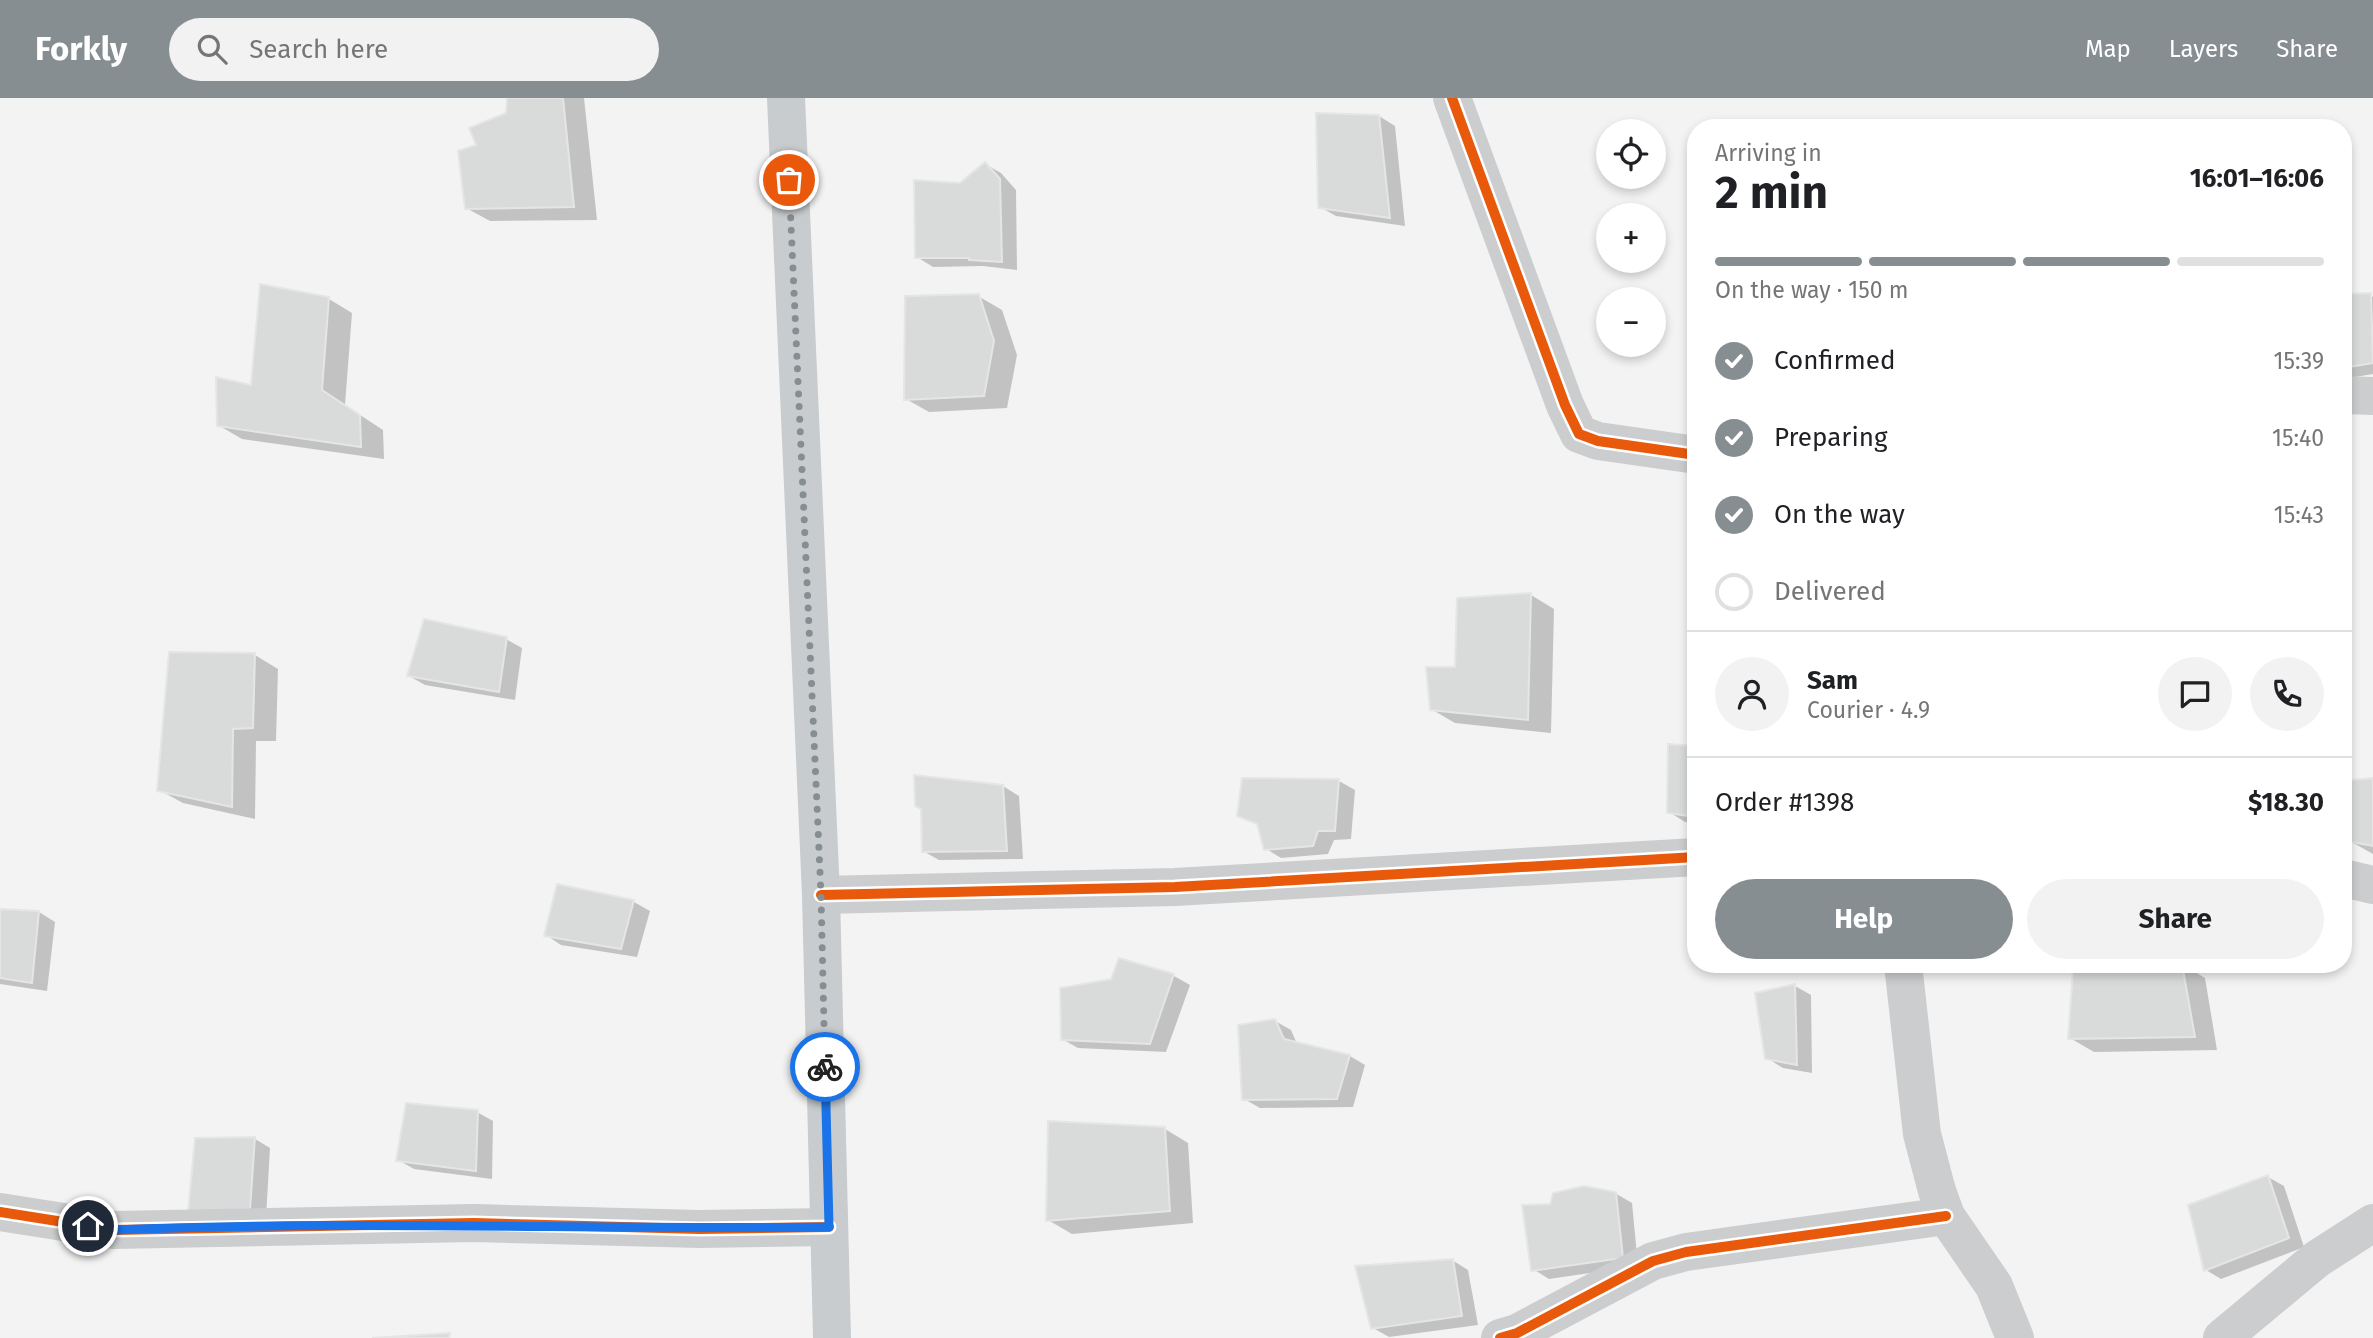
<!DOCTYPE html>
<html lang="en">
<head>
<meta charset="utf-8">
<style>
	body { margin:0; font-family:"Fira Sans",sans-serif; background:#f2f2f2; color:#202124; height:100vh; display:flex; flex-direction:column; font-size:26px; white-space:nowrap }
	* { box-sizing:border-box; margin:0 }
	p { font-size:23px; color:#757577 }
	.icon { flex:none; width:38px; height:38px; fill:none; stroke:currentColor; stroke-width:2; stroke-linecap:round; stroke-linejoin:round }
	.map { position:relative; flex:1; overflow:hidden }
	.sheet { position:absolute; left:1687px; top:21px; width:665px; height:854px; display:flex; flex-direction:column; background:#fff; border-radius:28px; box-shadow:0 4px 10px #0003 }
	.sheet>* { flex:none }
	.fabs { position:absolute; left:1596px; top:21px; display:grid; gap:14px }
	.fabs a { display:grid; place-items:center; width:70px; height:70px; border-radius:50%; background:#fff; box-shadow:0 4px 10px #0003; font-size:35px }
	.pin { position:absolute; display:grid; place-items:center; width:60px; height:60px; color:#fff; margin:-30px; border:4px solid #fff; border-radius:50%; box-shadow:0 2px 7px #0007 }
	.courier { position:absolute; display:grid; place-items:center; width:70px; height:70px; margin:-35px; border:5px solid #1a73e8; border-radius:50%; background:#fff; color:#222; box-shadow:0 2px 9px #0007 }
	.head em { font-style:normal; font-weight:700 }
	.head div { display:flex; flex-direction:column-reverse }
	.head { display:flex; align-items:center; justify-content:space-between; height:119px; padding:0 28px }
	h1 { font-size:46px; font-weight:700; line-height:52px }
	.bar { display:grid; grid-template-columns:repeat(4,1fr); gap:10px 7px; align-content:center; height:84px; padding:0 28px }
	.bar i { height:9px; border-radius:5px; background:#e0e0e0 }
	.bar .current { background:#868e92 }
	.bar p { grid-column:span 4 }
	.line { display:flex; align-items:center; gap:18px; padding:0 28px; border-top:2px solid #e0e0e0 }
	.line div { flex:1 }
	.round { display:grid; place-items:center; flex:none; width:74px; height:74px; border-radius:37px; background:#f2f2f2 }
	ol { padding:0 28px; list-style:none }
	li { display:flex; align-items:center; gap:21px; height:77px }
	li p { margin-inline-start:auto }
	li .icon { padding:7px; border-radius:50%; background:#868e92; color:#fff; stroke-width:4 }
	li:last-child { color:#757577 }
	li i { width:38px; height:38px; border:4px solid #e0e0e0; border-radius:50% }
	.action { display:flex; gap:14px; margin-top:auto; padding:14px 28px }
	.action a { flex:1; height:80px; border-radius:42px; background:#868e92; color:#fff; font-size:28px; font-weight:700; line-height:80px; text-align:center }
	.action a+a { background:#f2f2f2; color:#202124 }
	header { display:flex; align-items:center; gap:42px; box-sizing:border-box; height:98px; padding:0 35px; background:#868e92; color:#fff }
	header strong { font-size:33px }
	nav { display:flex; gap:38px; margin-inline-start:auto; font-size:24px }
	.search { width:490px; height:63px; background:#f2f2f2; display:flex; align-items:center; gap:18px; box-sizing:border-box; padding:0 24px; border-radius:38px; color:#757577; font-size:26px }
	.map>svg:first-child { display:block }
</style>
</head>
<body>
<header>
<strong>Forkly</strong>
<div class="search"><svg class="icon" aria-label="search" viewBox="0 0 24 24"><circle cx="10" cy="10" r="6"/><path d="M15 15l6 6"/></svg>Search here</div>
<nav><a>Map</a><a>Layers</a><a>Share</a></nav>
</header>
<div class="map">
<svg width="2373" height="1240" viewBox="0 0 2373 1240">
	<rect width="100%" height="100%" fill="#f3f3f3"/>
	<g fill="#0003">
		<path d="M509 0H584L597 122 490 123 466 110 478 48 508 16Z"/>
		<path d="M1379 18 1395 28 1405 128 1336 118 1320 109Z"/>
		<path d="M985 66 1001 75 1016 92 1017 172 983 168 933 169 917 159 961 87Z"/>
		<path d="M2370 197 2373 199V276L2343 281V202Z"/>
		<path d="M978 198 1002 212 1017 257 1007 310 929 314 906 301Z"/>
		<path d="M329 201 352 215 345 307 383 332 384 361 242 341 218 327Z"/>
		<path d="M1531 497 1554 511 1551 635 1455 625 1431 611 1457 571Z"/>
		<path d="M506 541 522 550 515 602 425 587 409 578Z"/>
		<path d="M255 557 278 571 276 643H256L255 721 183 705 159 692Z"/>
		<path d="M1696 650V725L1685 724 1669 714Z"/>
		<path d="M1244 682 1339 683 1355 692 1351 741 1334 742 1328 756 1281 760 1265 750 1260 727 1239 717Z"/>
		<path d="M2373 682V756L2348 742 2350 726 2343 722V685Z"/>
		<path d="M1003 688 1019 698 1023 761 939 762 923 753Z"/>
		<path d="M558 788 634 804 650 813 637 859 561 847 546 837Z"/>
		<path d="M0 813 39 814 55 824 47 893 0 886Z"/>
		<path d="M1120 862 1174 878 1190 887 1166 954 1078 950 1062 941 1112 882Z"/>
		<path d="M2182 866 2205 880 2217 952 2094 954 2070 940Z"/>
		<path d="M1795 888 1811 897 1812 975 1783 970 1767 960 1757 897Z"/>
		<path d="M1275 923 1291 932 1297 946 1350 958 1365 967 1353 1009 1260 1010 1244 1001Z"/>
		<path d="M477 1014 493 1023 492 1081 414 1071 398 1062Z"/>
		<path d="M1165 1031 1188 1045 1193 1125 1072 1136 1048 1122Z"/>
		<path d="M255 1041 270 1050 266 1120 205 1123Z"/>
		<path d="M2268 1079 2284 1088 2304 1149 2221 1181 2206 1172Z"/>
		<path d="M1615 1095 1632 1105 1638 1168 1549 1181 1533 1171 1551 1108Z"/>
		<path d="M1452 1162 1468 1172 1478 1227 1389 1239 1373 1230Z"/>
	</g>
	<g fill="#d9dbdb" stroke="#e5e5e5" stroke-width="2">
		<path d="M507 0H563L574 109 465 111 458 53 476 47 469 30 506 15Z"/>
		<path d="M1316 15 1379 17 1390 120 1318 110Z"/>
		<path d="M985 64 1000 81 1002 164 969 162V160H915L914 82 960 85Z"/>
		<path d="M260 186 329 199 322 292 360 317 361 349 217 328 216 279 251 287Z"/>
		<path d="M2371 195 2373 265 2343 270V196Z"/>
		<path d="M979 196 994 243 984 298 904 302 905 198Z"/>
		<path d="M1531 495 1528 622 1430 612 1426 569H1455L1457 500Z"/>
		<path d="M424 521 507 539 499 594 407 578Z"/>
		<path d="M169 554 255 555 253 630 233 631 232 709 157 693Z"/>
		<path d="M1668 646 1696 648V719L1667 715Z"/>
		<path d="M914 677 1003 687 1007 753 922 754 921 711 915 708Z"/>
		<path d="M1242 680 1339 681 1335 733H1318L1313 748 1264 752 1257 726 1237 718Z"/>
		<path d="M2373 680V748L2346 743 2349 723 2343 721V683Z"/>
		<path d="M557 786 634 802 621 851 544 838Z"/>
		<path d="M0 811 39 813 32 885 0 880Z"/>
		<path d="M1119 860 1174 876 1150 946 1061 942 1060 890 1111 881Z"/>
		<path d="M2159 866H2182L2195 939 2068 941 2073 872Z"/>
		<path d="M1795 886 1797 967 1765 961 1755 895Z"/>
		<path d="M1275 921 1284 941 1350 957 1337 1001 1242 1002 1238 927Z"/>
		<path d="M406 1005 478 1012 476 1073 396 1063Z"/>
		<path d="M1048 1023 1165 1029 1170 1113 1046 1123Z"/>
		<path d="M255 1039 250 1111 188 1115 195 1040Z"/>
		<path d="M2268 1077 2289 1140 2204 1173 2188 1107Z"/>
		<path d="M1584 1088 1616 1094 1623 1160 1531 1173 1522 1107 1550 1106 1553 1095Z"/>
		<path d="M1453 1161 1462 1218 1371 1231 1355 1168Z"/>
		<path d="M450 1235 449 1240H372Z"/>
	</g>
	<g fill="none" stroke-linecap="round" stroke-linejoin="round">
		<g stroke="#cbcdce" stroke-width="38">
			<path d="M1452 0 1565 307 1579 336 1598 343 1696 357"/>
			<path d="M2343 297 2373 298"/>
			<path d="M2343 780 2373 787"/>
			<path d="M821 797 1175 789 1696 759"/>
			<path d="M1903 866 1922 1036 1937 1093 1946 1118 1994 1188 2015 1240"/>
			<path d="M0 1114 114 1132 474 1125 700 1131 829 1129"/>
			<path d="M1500 1240 1517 1235 1653 1163 1686 1154 1946 1118"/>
			<path d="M2222 1240 2317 1161 2373 1125"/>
		</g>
		<path stroke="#c8ccce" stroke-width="38" d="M786 0 821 797 832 1240"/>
		<defs>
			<g id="cycleway">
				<path d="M1452 0 1565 307 1579 336 1598 343 1696 357"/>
				<path d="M821 797 1175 789 1696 759"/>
				<path d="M0 1114 114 1132 474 1125 700 1131 829 1129"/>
				<path d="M1500 1240 1517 1235 1653 1163 1686 1154 1946 1118"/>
			</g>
		</defs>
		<use href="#cycleway" stroke="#fff" stroke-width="15"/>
		<use href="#cycleway" stroke="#e8590c" stroke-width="10"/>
	</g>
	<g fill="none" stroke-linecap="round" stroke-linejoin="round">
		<path stroke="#868e92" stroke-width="7" stroke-dasharray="0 12.6" d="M789 82 821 797 825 969"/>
		<path stroke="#1a73e8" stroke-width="9" d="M88 1128 114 1132C353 1122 590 1132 829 1129L825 969"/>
	</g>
</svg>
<div class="fabs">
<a><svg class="icon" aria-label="locate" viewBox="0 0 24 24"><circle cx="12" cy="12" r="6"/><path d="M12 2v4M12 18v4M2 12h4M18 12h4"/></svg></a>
<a>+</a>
<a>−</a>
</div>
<div class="pin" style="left:789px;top:82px;background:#ea580c"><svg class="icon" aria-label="bag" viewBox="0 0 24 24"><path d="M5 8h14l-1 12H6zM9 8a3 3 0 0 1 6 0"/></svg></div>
<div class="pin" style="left:88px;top:1128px;background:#1f2937"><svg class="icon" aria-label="home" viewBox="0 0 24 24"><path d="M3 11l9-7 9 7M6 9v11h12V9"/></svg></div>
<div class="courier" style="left:825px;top:969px"><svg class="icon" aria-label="bike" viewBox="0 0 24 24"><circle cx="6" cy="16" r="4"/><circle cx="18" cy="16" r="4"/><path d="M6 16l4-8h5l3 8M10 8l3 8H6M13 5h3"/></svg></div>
<section class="sheet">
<div class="head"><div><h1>2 min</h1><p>Arriving in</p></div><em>16:01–16:06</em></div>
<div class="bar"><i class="current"></i><i class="current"></i><i class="current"></i><i></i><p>On the way · 150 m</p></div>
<ol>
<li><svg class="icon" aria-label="check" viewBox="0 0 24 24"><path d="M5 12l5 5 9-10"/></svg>Confirmed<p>15:39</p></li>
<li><svg class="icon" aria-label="check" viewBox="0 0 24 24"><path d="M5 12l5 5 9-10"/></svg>Preparing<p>15:40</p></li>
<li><svg class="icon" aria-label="check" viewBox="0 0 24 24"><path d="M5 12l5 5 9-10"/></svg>On the way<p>15:43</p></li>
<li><i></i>Delivered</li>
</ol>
<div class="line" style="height:126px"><a class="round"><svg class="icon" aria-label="person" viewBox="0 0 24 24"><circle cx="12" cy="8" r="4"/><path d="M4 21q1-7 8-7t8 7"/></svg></a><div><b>Sam</b><p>Courier · 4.9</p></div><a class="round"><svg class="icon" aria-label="chat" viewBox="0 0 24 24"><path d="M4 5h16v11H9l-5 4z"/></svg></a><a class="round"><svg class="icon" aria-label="phone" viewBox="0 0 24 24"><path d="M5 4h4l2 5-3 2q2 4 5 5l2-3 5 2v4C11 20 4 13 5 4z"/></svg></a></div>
<div class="line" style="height:91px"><div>Order #1398</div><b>$18.30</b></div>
<div class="action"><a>Help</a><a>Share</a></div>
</section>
</div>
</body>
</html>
